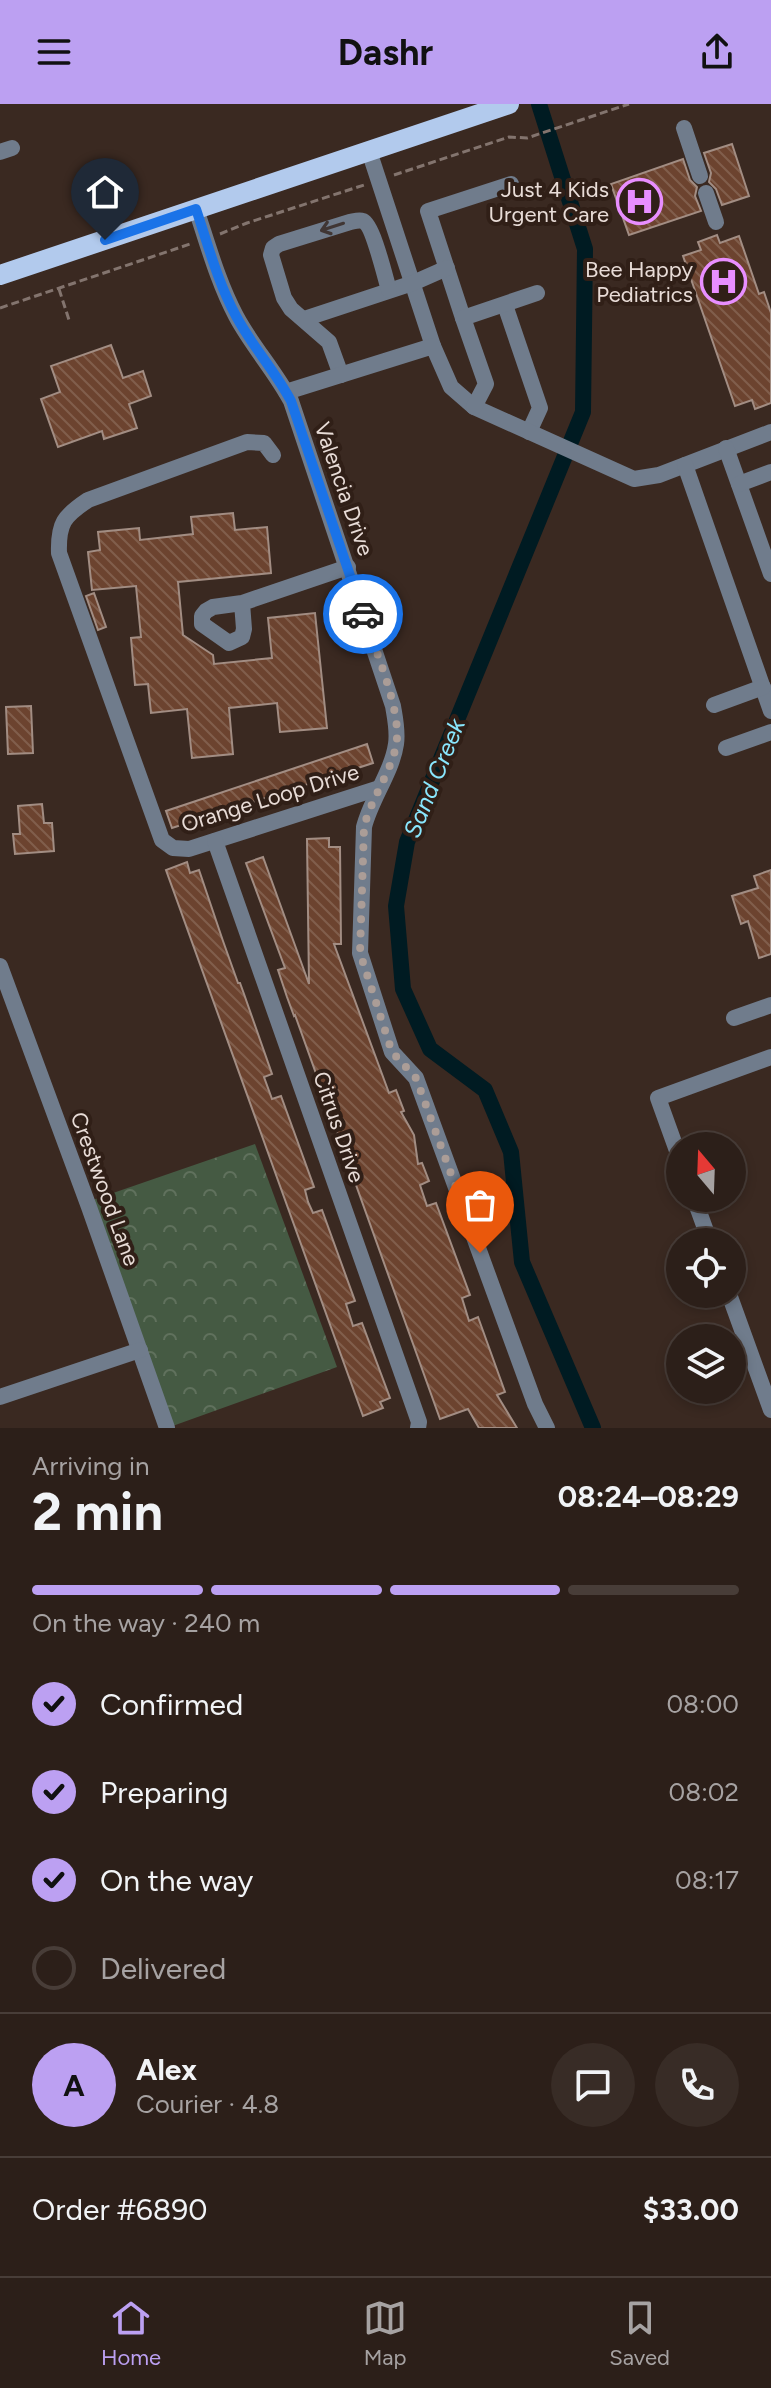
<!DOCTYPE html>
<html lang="en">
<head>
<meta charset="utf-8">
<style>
	body { margin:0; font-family:Figtree,sans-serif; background:#382c26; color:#f1f3f6; height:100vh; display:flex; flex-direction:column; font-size:30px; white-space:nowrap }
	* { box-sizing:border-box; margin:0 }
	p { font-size:26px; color:#a6a2a2 }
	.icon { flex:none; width:44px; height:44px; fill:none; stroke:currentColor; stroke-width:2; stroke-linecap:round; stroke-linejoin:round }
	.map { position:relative; height:1324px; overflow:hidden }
	.details { display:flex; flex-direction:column; background:#2c1f19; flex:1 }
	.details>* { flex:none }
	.needle { width:52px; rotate:341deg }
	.buttons { position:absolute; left:666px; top:1028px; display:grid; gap:16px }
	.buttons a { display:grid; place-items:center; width:80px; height:80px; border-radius:50%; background:#2c1f19; box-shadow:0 4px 12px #0003,0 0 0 2px #483d38; font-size:40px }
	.pin { position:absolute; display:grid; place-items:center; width:68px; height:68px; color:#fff; margin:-82px -34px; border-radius:50% 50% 50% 0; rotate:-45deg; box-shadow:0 0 8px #0007 }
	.pin .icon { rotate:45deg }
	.courier { position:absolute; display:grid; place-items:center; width:80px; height:80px; margin:-40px; border:6px solid #1a73e8; border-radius:50%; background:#fff; color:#222; box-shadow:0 2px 10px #0007 }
	.head em { font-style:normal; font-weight:700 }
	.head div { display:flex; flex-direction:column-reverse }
	.head { display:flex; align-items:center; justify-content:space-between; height:136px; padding:0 32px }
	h1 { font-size:52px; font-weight:700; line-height:60px }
	.bar { display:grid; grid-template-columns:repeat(4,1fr); gap:12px 8px; align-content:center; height:96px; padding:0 32px }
	.bar i { height:10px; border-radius:6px; background:#483d38 }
	.bar .on { background:#bca0f2 }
	.bar p { grid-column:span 4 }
	.line { display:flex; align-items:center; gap:20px; padding:0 32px; border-top:2px solid #483d38 }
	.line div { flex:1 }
	.round { display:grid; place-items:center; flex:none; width:84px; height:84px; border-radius:42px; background:#382c26 }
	ol { padding:0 32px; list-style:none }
	li { display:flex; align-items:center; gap:24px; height:88px }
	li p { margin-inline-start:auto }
	li .icon { padding:8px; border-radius:50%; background:#bca0f2; color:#111; stroke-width:4 }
	li:last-child { color:#a6a2a2 }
	li i { width:44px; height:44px; border:4px solid #483d38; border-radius:50% }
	header { display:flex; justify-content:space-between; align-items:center; height:104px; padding:0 32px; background:#bca0f2; color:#111; font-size:36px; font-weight:700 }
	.tab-bar { display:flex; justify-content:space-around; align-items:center; height:112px; border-top:2px solid #483d38; background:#2c1f19; font-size:22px; color:#a6a2a2 }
	.tab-bar a { display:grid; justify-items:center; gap:4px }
	.tab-bar .on { color:#bca0f2 }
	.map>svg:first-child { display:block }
</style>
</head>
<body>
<header><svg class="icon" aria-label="menu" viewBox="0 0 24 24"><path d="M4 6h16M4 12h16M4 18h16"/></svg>Dashr<svg class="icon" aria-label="share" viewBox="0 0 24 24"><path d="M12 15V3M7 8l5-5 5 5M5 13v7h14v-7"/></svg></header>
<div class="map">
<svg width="771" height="1324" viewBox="0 0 771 1324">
	<defs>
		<pattern id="park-crowns" width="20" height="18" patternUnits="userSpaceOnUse" patternTransform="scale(2)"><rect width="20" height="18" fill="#455a43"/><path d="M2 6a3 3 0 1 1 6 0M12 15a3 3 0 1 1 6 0" fill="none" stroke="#60715d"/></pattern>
		<pattern id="building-back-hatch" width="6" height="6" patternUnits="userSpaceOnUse" patternTransform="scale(2)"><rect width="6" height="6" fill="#6c432f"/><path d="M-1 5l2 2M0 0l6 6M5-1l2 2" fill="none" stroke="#815e4c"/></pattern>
	</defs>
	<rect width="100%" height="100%" fill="#3a2921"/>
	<path fill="url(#park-crowns)" d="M255 1040 337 1263 167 1324 87 1098Z"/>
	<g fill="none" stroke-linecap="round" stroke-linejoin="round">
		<path stroke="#001b22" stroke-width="16" d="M539 0 585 145 583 308 407 738 396 802 403 885 430 945 485 986 511 1048 522 1158 593 1324"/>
	</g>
	<g fill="url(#building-back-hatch)" stroke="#a28d83" stroke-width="2">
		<path d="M732 40 749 92 722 101 716 85 709 78 711 69 704 49Z"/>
		<path d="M683 55 690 76 697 83 695 92 701 107 629 131 611 80Z"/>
		<path d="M717 131 720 139 739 132 759 190 764 188 771 209V299L755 305 752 296 735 302 683 152 701 146 698 138Z"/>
		<path d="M111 241 123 274 143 267 151 292 129 300 137 324 104 335 102 327 58 343 41 295 60 288 51 262Z"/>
		<path d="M233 409 235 426 267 423 271 469 178 478 183 531 213 551 214 560 272 554 268 514 315 509 327 624 280 628 277 599 229 604 233 650 192 654 187 605 151 609 148 580 135 581 131 534 141 533 136 482 92 486 88 448 100 446 98 428 139 424 140 436 193 430 191 413Z"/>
		<path d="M94 489 106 523 98 526 86 492Z"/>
		<path d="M31 602 33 649 8 650 6 603Z"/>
		<path d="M367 640 373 659 172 724 166 707Z"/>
		<path d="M42 700 44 719H52L54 747 15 750 13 730H20L18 702Z"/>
		<path d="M329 734V743H340L341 840H334L389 989 396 986 404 1007 401 1008 414 1031 418 1060 422 1059 429 1077 420 1081 427 1102 436 1099 470 1191 462 1194 469 1217 478 1213 505 1288 497 1291 517 1324H479L468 1305 440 1315 295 911 294 912 287 893 278 866 285 864 246 759 263 753 309 880 307 735Z"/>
		<path d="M187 758 190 769 199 766 223 837 238 879H240L244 890 272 970 264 973 272 995 281 992 314 1083 305 1086 308 1098 313 1109 322 1106 355 1197 346 1200 353 1222 362 1219 390 1294 380 1298 383 1304 363 1312 166 766Z"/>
		<path d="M771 766V850L759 854 748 817 741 820 732 792 758 784 754 772Z"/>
	</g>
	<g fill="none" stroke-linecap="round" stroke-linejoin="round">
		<g stroke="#83746e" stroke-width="3" stroke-dasharray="8 4" stroke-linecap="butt">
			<path d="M394 71 509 33 527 34 629 0"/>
			<path d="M220 130 247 119 364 81"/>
			<path d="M59 185 70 219"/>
			<path d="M0 204 193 139"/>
		</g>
		<g stroke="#707c8c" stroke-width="16">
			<path d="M684 24 700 72"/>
			<path d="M369 47 433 242"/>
			<path d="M0 48 12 44"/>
			<path d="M706 89 716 118"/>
			<path d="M196 105C208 141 218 178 236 212 252 242 275 267 291 297L393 602C395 614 398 627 396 640 392 668 371 695 364 723L360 849 392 948 416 974 535 1300 547 1324"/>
			<path d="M505 201 540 304 529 328"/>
			<path d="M463 214 428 107 511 80"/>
			<path d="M304 215 413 179 447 164"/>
			<path d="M341 271 329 238 291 205 284 194 271 151 273 144 279 140 350 118C353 117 360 116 363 117 373 121 385 173 389 186"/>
			<path d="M286 288 433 242 451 283 474 303 634 375 659 371 771 328"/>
			<path d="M474 303 486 280 463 214 537 189"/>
			<path d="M726 344 771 470"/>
			<path d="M273 351 264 339 247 338 88 396C64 412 58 419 59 449L162 736 173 744 189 745 379 684"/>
			<path d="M685 361 771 607"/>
			<path d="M739 380 771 368"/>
			<path d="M242 499 244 525 242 533 229 539 202 520V512L206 507 213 503 242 499 348 463"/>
			<path d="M714 601 763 583"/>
			<path d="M726 644 771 628"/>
			<path d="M215 737 419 1318 418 1324"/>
			<path d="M0 862 89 1103 167 1324"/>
			<path d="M734 914 771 901"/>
			<path d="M680 1055 658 994 771 953"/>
			<path d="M694 1094 710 1138"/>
			<path d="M729 1190 771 1306"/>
			<path d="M0 1293 140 1246"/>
		</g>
		<path stroke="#b2caed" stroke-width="20" d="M0 171 509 0"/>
	</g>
	<defs><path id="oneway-shaft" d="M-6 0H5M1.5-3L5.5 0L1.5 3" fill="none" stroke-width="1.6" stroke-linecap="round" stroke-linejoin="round" transform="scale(2)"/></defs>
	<use stroke="#403634" href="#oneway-shaft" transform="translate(332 123) rotate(162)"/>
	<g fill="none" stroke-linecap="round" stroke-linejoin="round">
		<path stroke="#ab9d97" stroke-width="8" stroke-dasharray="0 14.4" d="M363 510C374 543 403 608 396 642 390 670 371 695 364 723L360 849 392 948 416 974 480 1149"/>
		<path stroke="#1a73e8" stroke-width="10" d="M105 136 196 105C208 141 218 179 236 212 252 242 275 267 291 297L363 510"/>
	</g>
	<defs>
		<symbol id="hospital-ring" viewBox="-11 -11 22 22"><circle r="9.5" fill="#301f17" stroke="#e88eff" stroke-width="1.5"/><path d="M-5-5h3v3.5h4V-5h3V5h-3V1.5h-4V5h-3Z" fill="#e88eff"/></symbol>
	</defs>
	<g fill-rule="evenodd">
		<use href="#hospital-ring" x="614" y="72" width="51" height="51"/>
		<use href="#hospital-ring" x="698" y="152" width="51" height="51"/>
	</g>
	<g text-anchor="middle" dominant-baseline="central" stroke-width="8" stroke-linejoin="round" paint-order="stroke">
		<g font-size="22" fill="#e8dcd7" stroke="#301f17" text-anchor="end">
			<text x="609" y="85">Just 4 Kids<tspan x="609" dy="25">Urgent Care</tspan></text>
			<text x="693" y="165">Bee Happy<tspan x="693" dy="25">Pediatrics</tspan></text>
		</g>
		<g font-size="22" fill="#e8dcd7" stroke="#301f17">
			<text transform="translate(344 385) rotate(71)">Valencia Drive</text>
			<text transform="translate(270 694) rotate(-17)">Orange Loop Drive</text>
			<text transform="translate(339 1023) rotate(71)">Citrus Drive</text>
			<text transform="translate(105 1085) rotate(70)">Crestwood Lane</text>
		</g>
		<g font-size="24" font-style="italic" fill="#89e7fe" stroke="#301f17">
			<text transform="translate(434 674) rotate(-68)">Sand Creek</text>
		</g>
	</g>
</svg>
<div class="buttons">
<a><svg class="needle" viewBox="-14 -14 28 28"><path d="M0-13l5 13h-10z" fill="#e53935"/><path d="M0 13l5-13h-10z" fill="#a6a2a2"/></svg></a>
<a><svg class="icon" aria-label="locate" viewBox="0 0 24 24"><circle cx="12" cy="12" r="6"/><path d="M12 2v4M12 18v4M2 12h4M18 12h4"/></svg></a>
<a><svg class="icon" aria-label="layers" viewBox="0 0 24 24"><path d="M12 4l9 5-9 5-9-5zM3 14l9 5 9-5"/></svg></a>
</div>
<div class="pin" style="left:480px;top:1149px;background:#ea580c"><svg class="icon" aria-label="bag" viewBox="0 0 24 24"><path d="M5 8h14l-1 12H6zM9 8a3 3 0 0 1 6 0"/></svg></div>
<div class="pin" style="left:105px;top:136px;background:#1f2937"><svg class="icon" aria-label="home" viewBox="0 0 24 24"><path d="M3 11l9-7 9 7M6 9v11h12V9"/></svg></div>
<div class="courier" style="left:363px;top:510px"><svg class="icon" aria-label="car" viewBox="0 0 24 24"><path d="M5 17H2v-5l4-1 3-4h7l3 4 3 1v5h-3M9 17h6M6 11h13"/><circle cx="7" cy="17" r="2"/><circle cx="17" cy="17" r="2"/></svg></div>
</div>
<section class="details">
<div class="head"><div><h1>2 min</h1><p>Arriving in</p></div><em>08:24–08:29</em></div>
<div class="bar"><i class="on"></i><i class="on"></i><i class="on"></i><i></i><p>On the way · 240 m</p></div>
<ol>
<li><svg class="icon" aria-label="check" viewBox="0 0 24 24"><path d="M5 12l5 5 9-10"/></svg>Confirmed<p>08:00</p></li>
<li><svg class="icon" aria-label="check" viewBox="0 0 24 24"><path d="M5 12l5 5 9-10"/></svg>Preparing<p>08:02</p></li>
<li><svg class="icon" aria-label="check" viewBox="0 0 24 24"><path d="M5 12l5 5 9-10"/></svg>On the way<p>08:17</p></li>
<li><i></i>Delivered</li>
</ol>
<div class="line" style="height:144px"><b class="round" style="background:#bca0f2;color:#111">A</b><div><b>Alex</b><p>Courier · 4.8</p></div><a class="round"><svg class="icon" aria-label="chat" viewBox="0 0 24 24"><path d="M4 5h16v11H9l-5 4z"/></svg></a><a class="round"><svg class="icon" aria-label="phone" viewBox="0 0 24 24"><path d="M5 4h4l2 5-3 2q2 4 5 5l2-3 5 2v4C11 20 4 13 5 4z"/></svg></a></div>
<div class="line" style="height:104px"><div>Order #6890</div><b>$33.00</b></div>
</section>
<nav class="tab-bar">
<a class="on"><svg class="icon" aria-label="home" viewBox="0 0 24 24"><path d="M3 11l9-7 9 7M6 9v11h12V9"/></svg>Home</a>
<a><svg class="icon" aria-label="map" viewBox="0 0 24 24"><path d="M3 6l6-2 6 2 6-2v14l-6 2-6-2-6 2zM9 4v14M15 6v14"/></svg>Map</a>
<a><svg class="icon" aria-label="saved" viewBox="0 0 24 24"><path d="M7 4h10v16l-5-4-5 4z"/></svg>Saved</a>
</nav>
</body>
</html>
